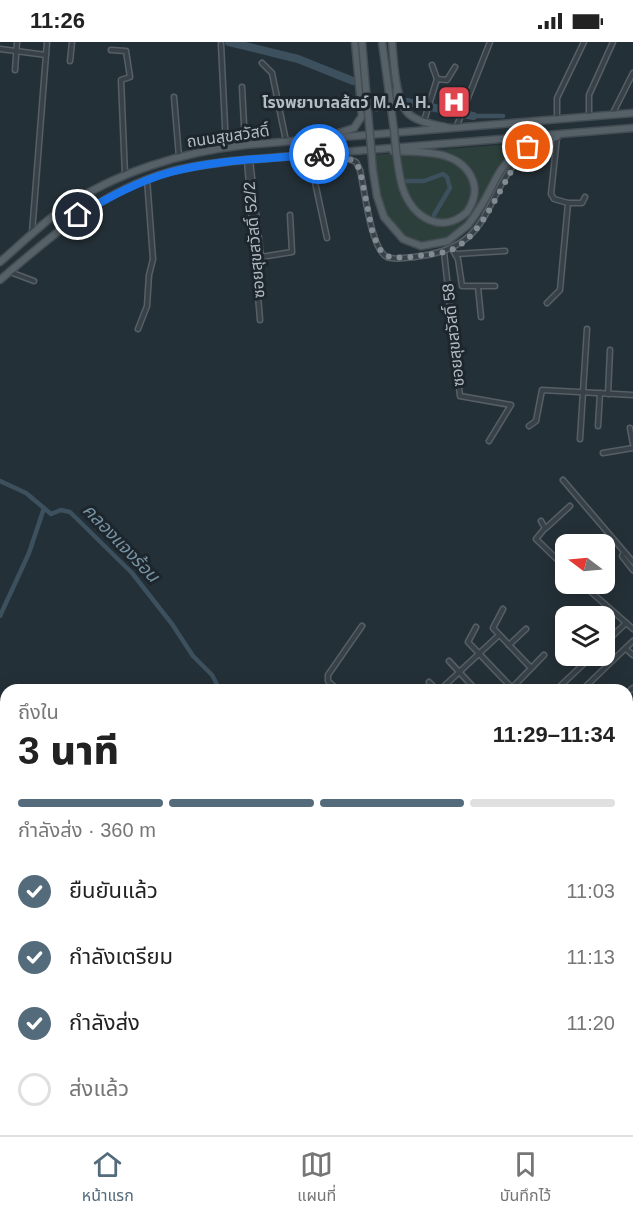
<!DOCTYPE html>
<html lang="th">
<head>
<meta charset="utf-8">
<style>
	body { margin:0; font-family:Arial,"Noto Sans Thai",sans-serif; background:#f2f2f2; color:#222; height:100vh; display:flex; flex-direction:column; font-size:22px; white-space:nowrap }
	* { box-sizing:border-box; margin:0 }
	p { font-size:20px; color:#767676 }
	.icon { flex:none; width:33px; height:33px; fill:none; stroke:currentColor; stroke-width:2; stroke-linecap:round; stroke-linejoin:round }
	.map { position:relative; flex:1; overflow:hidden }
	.drawer { position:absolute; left:0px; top:642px; width:633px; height:452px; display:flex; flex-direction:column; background:#fff; border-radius:18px 18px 0 0; box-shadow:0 3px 15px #0003 }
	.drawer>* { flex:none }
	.needle { width:39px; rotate:286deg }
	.controls { position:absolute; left:555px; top:492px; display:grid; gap:12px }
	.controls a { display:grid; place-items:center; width:60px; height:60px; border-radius:12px; background:#fff; box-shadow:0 3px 15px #0003; font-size:30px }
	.pin { position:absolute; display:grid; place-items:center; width:51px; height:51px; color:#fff; margin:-26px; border:3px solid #fff; border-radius:50%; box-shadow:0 2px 6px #0007 }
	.courier { position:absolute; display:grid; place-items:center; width:60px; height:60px; margin:-30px; border:4px solid #1a73e8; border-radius:50%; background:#fff; color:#222; box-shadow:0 2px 8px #0007 }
	.summary em { font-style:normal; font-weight:800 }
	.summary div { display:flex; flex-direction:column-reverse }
	.summary { display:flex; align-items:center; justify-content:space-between; height:102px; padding:0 18px }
	h1 { font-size:39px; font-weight:800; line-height:45px }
	.bar { display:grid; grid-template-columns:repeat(4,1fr); gap:9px 6px; align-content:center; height:72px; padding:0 18px }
	.bar i { height:8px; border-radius:4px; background:#e0e0e0 }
	.bar .selected { background:#546b7c }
	.bar p { grid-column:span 4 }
	ol { padding:0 18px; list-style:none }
	li { display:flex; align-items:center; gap:18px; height:66px }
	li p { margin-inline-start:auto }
	li .icon { padding:6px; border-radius:50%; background:#546b7c; color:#fff; stroke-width:4 }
	li:last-child { color:#767676 }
	li i { width:33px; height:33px; border:3px solid #e0e0e0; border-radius:50% }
	.status { display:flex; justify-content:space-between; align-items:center; height:42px; padding:0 30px; background:#fff; direction:ltr }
	.status svg { height:16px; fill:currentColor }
	.tab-bar { display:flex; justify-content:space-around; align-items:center; height:84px; border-top:2px solid #e0e0e0; background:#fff; font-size:16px; color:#767676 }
	.tab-bar a { display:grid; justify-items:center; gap:3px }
	.tab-bar .selected { color:#546b7c }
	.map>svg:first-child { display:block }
</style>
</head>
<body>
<div class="status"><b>11:26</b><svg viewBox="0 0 49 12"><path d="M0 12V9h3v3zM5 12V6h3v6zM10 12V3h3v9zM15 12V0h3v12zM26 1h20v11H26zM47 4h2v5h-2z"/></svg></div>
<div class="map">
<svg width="633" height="1093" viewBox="0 0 633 1093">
	<rect width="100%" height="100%" fill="#243037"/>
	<path fill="#2c3f3b" d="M525 101 500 129 463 189 440 204 421 205 395 192 379 161 372 113Z"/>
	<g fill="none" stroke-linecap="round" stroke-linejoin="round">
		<g stroke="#3c505e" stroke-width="4.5">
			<path d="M473 74H503"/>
			<path d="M407 139H424L443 132 447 135 450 146 434 173"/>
			<path d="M0 439 26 451 51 472 61 468 70 470 132 531 172 582 193 614 212 633 220 648"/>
			<path d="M0 574 29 511 44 466"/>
			<path d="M0 936 6 928"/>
			<path d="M619 1088 625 1093"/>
		</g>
		<g stroke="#3c505e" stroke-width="8">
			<path d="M229 0 298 17 353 39"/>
			<path d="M407 60 473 74"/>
		</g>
		<defs>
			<g id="street">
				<path d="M221 2 226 105"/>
				<path d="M0 7 46 13"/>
				<path d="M111 8 126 9 130 35 121 38 125 133"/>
				<path d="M70 19 72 0"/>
				<path d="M262 21 272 31 286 99"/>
				<path d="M432 23 437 37"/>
				<path d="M15 28 17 0"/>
				<path d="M242 45 245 102"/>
				<path d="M174 55 179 115"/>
				<path d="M612 73 633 31"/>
				<path d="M589 75V53L613 0"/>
				<path d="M557 77V56L584 0"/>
				<path d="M424 79 437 37 447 38 455 25"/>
				<path d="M456 86 490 0"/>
				<path d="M337 112 356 120 360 128C364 145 371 208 387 215 394 218 406 216 414 215 495 206 480 158 524 110"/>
				<path d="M312 113 313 131 327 196"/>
				<path d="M247 118 260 278"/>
				<path d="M250 118 261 215 292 210 290 173"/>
				<path d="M568 161H582L585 155"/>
				<path d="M32 191 47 0"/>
				<path d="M452 207 458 217 462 244H495"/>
				<path d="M444 210 460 354 511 363 489 399"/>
				<path d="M456 212 505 209"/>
				<path d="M10 230 34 239"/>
				<path d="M478 245 481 275"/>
				<path d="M547 261 560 248 568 161 554 157 551 152 557 95"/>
				<path d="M138 287 147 264 149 233 153 217 147 137"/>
				<path d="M608 352 610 308"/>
				<path d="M529 384 536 379 542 348 633 353"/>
				<path d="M598 384 600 351"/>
				<path d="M630 386 633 402"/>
				<path d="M580 397 587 287"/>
				<path d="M603 411 633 406"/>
				<path d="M563 438 633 520"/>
				<path d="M541 479 545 486 536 497 566 526"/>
				<path d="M546 486 570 464"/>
				<path d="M624 510 622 514 633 528"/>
				<path d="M582 542 633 587"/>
				<path d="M503 567 493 586 531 626"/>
				<path d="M476 585 468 600 514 648"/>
				<path d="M604 602 626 581"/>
				<path d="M509 603 526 587"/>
				<path d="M626 607 633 613"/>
				<path d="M449 619 476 648"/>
				<path d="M429 640 437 648"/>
				<path d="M338 648 328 639V633L362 584"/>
				<path d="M440 648 499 593"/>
				<path d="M510 648 544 613"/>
				<path d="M556 648 592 614"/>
				<path d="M582 648 633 599"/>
				<path d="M627 651 633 646"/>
				<path d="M627 772 633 768"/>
				<path d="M0 820 6 812"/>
				<path d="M0 861 6 866"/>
				<path d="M0 875 6 868"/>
				<path d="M0 915 6 912"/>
				<path d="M627 987 633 981"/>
				<path d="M0 1050 6 1043"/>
				<path d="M19 1088 26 1093"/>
				<path d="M35 1093 40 1088"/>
				<path d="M243 1093 250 1088"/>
				<path d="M493 1093 498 1088"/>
				<path d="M521 1093 526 1088"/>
				<path d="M579 1093 584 1088"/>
			</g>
			<g id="secondary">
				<path d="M0 1003 6 1007"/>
				<path d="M0 1009 6 1013"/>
				<path d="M105 1088 112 1093"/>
				<path d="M114 1088 121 1093"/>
			</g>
			<g id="primary">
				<path d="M392 0C394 18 395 62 410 73 420 81 438 83 450 86"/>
				<path d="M366 59 376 65C389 64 395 60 397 46"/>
				<path d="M332 93 354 86 362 74 355 0"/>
				<path d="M393 109C420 111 461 106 473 139 477 150 473 161 467 170"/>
				<path d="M468 183C505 136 489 113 557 95"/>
				<path d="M0 220C21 202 41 182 64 166 116 130 183 110 245 103L633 71"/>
				<path d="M0 238C52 193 102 149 169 130 190 124 211 122 233 119L633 86"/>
			</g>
		</defs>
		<use href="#street" stroke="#565f65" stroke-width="7"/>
		<use href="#secondary" stroke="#565f65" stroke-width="8"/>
		<use href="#primary" stroke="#444d54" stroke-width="9"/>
		<use href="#street" stroke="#384148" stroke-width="4"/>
		<use href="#secondary" stroke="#46515a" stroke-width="5"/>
		<use href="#primary" stroke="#566067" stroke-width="6"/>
		<defs>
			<g id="primary-bridge">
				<path d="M362 0 373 129 377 154 384 175 403 197 421 204 448 199 468 183"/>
				<path d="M382 0C386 29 390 58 394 88 396 107 397 128 403 147 413 176 442 193 467 170"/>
			</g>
		</defs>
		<use href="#primary-bridge" stroke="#444d54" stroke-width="9" stroke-linecap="butt"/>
		<use href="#primary-bridge" stroke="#566067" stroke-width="6"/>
	</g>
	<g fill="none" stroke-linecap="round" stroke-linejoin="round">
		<path stroke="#818b93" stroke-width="6" stroke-dasharray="0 10.8" d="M319 112C334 111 352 113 360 128L373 193 381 209 387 214C398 217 412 215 424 213 433 212 443 211 451 208 486 193 503 133 528 105"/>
		<path stroke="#1a73e8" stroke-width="8" d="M78 173C108 156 138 139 171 130 218 117 270 117 319 112"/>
	</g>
	<defs>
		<symbol id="hospital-square" viewBox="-11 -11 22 22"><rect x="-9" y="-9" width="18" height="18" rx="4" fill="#e0444e" stroke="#1d262c"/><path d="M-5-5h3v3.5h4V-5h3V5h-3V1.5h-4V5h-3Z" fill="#fff"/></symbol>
	</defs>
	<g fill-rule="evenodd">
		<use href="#hospital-square" x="435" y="41" width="38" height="38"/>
	</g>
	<g text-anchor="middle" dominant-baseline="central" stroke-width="6" stroke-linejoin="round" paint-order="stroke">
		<g font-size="16" font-weight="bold" fill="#b3bcc4" stroke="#1d262c" text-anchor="end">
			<text x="431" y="60">โรงพยาบาลส้ตว์ M. A. H.</text>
		</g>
		<g font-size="16" fill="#b3bcc4" stroke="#1d262c">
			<text transform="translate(228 94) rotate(-8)">ถนนสุขสวัสดิ์</text>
			<text transform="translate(254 198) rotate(-95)">ซอยสุขสวัสดิ์ 52/2</text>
			<text transform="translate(453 293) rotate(-96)">ซอยสุขสวัสดิ์ 58</text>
		</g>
		<g font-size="18" font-style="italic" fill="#7792a3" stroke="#1d262c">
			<text transform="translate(121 501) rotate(46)">คลองแจงร้อน</text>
		</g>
	</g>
</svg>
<div class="controls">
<a><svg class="needle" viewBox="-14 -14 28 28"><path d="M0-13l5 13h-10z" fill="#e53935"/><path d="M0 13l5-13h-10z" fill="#767676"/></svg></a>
<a><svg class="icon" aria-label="layers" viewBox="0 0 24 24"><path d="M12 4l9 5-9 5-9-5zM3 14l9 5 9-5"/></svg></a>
</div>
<div class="pin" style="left:528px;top:105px;background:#ea580c"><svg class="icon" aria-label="bag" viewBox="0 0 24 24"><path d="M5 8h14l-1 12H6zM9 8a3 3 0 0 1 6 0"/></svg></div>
<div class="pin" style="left:78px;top:173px;background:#1f2937"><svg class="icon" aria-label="home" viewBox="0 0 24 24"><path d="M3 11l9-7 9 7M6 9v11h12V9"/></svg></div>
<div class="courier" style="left:319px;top:112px"><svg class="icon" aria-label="bike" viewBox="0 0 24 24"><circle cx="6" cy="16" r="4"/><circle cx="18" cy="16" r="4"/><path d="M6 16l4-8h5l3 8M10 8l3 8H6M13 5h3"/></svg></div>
<section class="drawer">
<div class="summary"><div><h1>3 นาที</h1><p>ถึงใน</p></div><em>11:29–11:34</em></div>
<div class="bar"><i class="selected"></i><i class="selected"></i><i class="selected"></i><i></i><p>กำลังส่ง · 360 m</p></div>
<ol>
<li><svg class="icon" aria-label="check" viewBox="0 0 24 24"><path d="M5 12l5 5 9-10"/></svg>ยืนยันแล้ว<p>11:03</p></li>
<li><svg class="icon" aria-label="check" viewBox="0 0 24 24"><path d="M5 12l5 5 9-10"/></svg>กำลังเตรียม<p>11:13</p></li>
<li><svg class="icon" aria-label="check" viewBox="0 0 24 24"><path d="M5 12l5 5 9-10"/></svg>กำลังส่ง<p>11:20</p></li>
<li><i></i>ส่งแล้ว</li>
</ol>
</section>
</div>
<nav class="tab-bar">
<a class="selected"><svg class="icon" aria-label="home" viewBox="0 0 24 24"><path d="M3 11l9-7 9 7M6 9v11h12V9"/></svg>หน้าแรก</a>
<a><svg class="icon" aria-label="map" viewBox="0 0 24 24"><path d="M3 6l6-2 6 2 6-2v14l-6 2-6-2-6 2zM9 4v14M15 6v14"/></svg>แผนที่</a>
<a><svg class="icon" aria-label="saved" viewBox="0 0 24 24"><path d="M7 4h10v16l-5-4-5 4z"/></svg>บันทึกไว้</a>
</nav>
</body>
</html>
